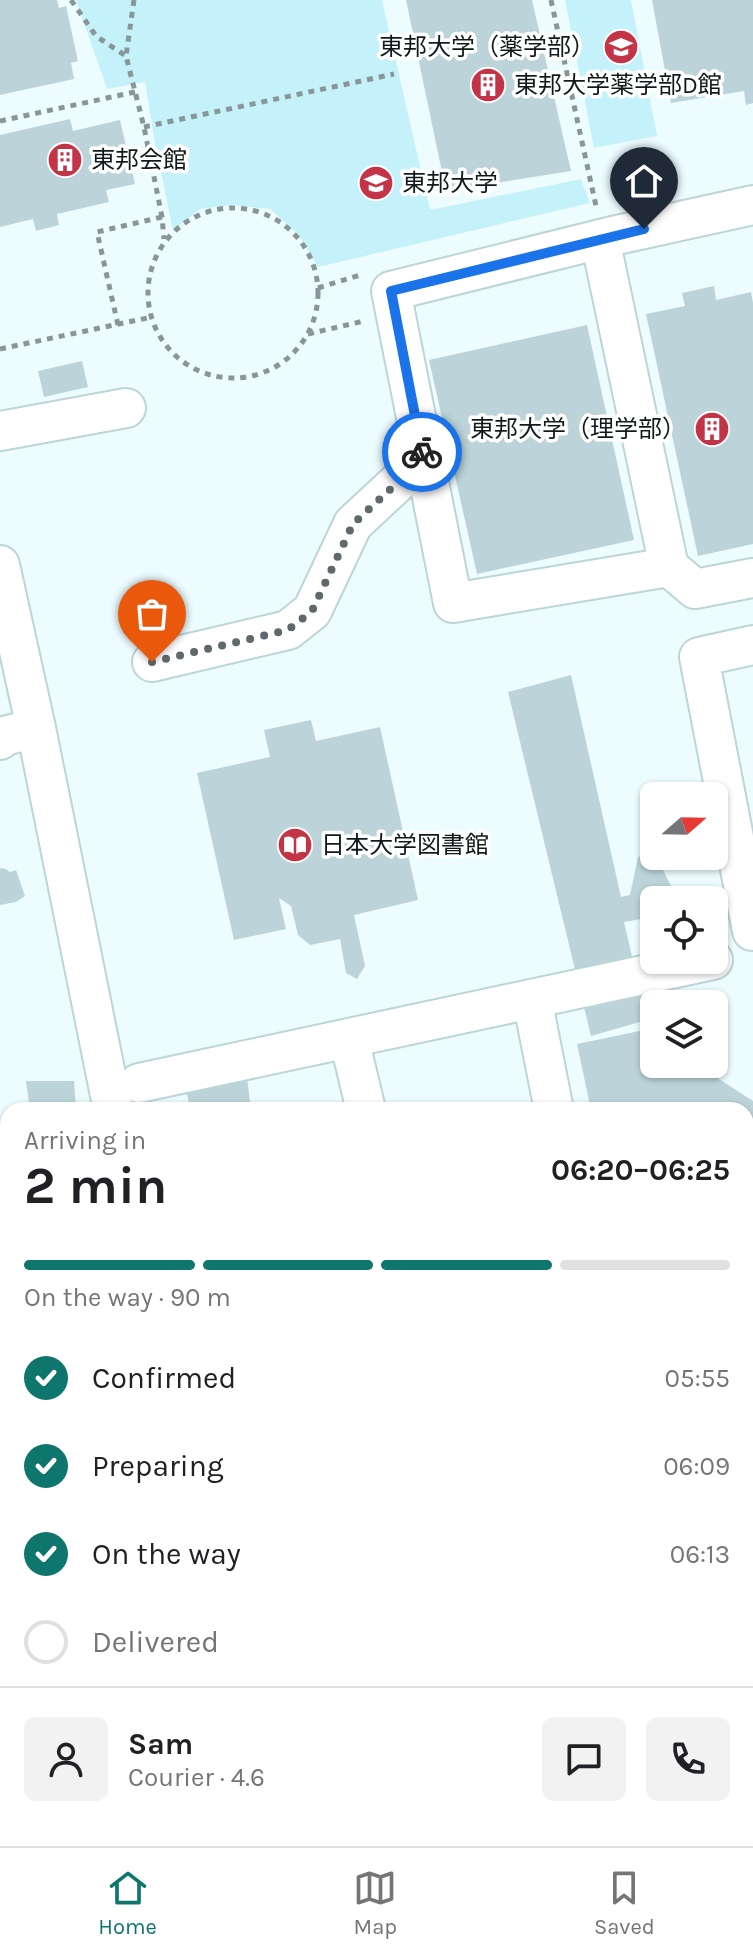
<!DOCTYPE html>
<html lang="en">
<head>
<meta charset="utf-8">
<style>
	body { margin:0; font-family:Karla,"Noto Sans JP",sans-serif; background:#f2f2f2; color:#202124; height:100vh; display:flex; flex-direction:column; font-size:30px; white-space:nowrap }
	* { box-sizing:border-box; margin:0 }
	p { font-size:26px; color:#757577 }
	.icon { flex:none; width:44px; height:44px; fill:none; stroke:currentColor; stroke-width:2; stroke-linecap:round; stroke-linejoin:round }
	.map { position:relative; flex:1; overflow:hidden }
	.details { position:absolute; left:0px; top:1102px; width:754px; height:744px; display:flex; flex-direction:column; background:#fff; border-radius:24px 24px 0 0; box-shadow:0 2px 6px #0004 }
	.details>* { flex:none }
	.needle { width:52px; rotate:70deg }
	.tools { position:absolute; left:640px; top:782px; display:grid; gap:16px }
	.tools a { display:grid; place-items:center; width:88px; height:88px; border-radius:12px; background:#fff; box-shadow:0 2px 6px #0004; font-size:40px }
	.pin { position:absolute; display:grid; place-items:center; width:68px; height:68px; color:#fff; margin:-82px -34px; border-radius:50% 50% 50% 0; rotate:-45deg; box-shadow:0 0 8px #0007 }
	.pin .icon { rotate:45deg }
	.courier { position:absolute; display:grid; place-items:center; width:80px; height:80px; margin:-40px; border:6px solid #1a73e8; border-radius:50%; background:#fff; color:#222; box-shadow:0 2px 10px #0007 }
	.summary em { font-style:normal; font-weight:700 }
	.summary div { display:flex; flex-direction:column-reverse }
	.summary { display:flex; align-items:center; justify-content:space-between; height:136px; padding:0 24px }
	h1 { font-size:52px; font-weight:700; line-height:60px }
	.bar { display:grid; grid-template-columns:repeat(4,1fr); gap:12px 8px; align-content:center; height:96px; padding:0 24px }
	.bar i { height:10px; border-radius:6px; background:#e0e0e0 }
	.bar .selected { background:#0f766e }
	.bar p { grid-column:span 4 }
	.line { display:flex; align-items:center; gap:20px; padding:0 24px; border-top:2px solid #e0e0e0 }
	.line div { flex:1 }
	.round { display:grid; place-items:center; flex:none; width:84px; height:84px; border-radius:12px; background:#f2f2f2 }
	ol { padding:0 24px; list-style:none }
	li { display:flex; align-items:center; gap:24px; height:88px }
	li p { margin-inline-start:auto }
	li .icon { padding:8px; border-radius:50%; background:#0f766e; color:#fff; stroke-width:4 }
	li:last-child { color:#757577 }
	li i { width:44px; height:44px; border:4px solid #e0e0e0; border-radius:50% }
	.tabs { display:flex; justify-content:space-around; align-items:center; height:112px; border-top:2px solid #e0e0e0; background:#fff; font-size:22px; color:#757577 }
	.tabs a { display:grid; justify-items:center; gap:4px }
	.tabs .selected { color:#0f766e }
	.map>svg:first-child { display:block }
</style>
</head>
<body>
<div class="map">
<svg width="753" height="1846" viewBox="0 0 753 1846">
	<rect width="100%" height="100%" fill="#edfcff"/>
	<g fill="#c5f2fa">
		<path d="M76 0H382L430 210 581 179 590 203 318 267 299 235 270 209 232 205 200 209 173 230 154 138 145 82 107 89Z"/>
		<path d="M565 0H631L657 136 594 148Z"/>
	</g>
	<g fill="#bcd4d9">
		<path d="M0 0H57L59 8 66 6 78 61 71 63 74 79 0 95Z"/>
		<path d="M406 0H532L571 171 446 191Z"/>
		<path d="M652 0H753V103L746 105 744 91 671 103Z"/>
		<path d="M70 119 73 131 120 120 135 184 106 190 109 202 57 214 59 225 36 231 33 219 0 227V135Z"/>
		<path d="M714 286 716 300 751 292 753 303V544L698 556 646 314 685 306 682 293Z"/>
		<path d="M587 325 634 540 477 574 429 360Z"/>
		<path d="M82 361 88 387 44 397 38 371Z"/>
		<path d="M571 675 621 897 630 895 638 857 654 852V856H656L673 890 672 900H654V929L647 918 624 922 647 1020 591 1036 508 692Z"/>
		<path d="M311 720 316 741 380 727 418 900 354 915 365 966 357 979 346 973 340 939 310 945 298 935 291 906 279 898 286 929 234 940 197 773 270 757 264 730Z"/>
		<path d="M0 868 6 869 10 872 16 870 25 896 16 902 0 905Z"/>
		<path d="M654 1028V1064H716L719 1079 753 1101V1254L746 1255V1110H591L577 1044Z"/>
		<path d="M247 1078 251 1110H190L186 1088Z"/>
		<path d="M26 1081H74L76 1110H30Z"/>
		<path d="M8 1209V1284L4 1285 0 1276V1216L6 1214 4 1211Z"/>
		<rect x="0" y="1296" width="8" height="76"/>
		<path d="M753 1366V1454H752L746 1429V1367Z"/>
		<path d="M747 1492 753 1519V1574L746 1576Z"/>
		<path d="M0 1783 8 1784V1838H213L215 1846H0Z"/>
	</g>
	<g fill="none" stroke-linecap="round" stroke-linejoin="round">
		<defs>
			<g id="minor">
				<path d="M753 205 617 235 391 291 453 603 669 567 695 589 753 578"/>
				<path d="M600 239 669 567"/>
				<path d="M0 431 126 408"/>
				<path d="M0 565 36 728 113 1110"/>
				<path d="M152 662 288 630 312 611 353 524 424 458"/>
				<path d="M0 740 4 736 36 728"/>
				<path d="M752 931 699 657 753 645"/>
				<path d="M532 999 554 1110"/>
				<path d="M349 1039 366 1110"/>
				<path d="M139 1083 713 960"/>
				<path d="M0 1173H8"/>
				<path d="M746 1280 753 1279"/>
				<path d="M0 1597 8 1596"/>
				<path d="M746 1635 753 1633"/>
				<path d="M0 1739 8 1740"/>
				<path d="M261 1838 263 1846"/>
			</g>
		</defs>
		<use href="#minor" stroke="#bcd5d9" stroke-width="42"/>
		<g stroke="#899698" stroke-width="5" stroke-dasharray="6 6" stroke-linecap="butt">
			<path d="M71 0 96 36 126 56"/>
			<path d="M134 0 126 56 144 127 162 217 164 239"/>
			<path d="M551 0 596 206"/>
			<path d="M0 121 135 92"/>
			<path d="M144 127 394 74"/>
			<circle cx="233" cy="293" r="85"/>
			<path d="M318 288 363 274"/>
			<path d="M118 325 97 232 162 217"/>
			<path d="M308 334 364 321"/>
			<path d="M0 349 152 317"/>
		</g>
		<use href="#minor" stroke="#fff" stroke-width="38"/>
	</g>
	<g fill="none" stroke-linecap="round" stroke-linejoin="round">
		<path stroke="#5e696b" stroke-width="8" stroke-dasharray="0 14.4" d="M152 662 288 630 312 611 353 524 424 458 422 452"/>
		<path stroke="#1a73e8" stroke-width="10" d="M422 452 391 291 644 229"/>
	</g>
	<defs>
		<symbol id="university-disc" viewBox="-11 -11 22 22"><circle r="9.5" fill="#c43447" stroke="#fff"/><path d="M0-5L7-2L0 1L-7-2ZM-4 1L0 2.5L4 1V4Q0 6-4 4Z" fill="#fff"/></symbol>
		<symbol id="building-disc" viewBox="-11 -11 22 22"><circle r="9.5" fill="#c43447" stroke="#fff"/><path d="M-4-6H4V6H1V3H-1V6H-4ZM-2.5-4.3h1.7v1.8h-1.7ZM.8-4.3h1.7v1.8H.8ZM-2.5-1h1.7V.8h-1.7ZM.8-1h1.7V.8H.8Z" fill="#fff"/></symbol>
		<symbol id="library-disc" viewBox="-11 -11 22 22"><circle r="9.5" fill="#c43447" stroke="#fff"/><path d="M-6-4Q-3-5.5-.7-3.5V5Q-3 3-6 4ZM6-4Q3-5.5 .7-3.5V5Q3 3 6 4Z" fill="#fff"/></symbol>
	</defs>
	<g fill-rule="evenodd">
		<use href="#university-disc" x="601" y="27" width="40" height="40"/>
		<use href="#building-disc" x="468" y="65" width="40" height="40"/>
		<use href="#building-disc" x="45" y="140" width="40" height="40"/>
		<use href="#university-disc" x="356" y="163" width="40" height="40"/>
		<use href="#building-disc" x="692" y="409" width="40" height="40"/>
		<use href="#library-disc" x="275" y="825" width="40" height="40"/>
	</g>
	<g text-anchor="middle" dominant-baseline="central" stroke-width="7" stroke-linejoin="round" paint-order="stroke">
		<g font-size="24" fill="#111a1b" stroke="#fff" text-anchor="start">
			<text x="595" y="47" text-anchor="end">東邦大学（薬学部）</text>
			<text x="514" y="85">東邦大学薬学部D館</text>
			<text x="91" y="160">東邦会館</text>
			<text x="402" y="183">東邦大学</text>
			<text x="686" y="429" text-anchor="end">東邦大学（理学部）</text>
			<text x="321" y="845">日本大学図書館</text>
		</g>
	</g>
</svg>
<div class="tools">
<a><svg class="needle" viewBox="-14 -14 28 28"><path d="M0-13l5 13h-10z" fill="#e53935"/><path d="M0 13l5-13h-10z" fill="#757577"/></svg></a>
<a><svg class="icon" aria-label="locate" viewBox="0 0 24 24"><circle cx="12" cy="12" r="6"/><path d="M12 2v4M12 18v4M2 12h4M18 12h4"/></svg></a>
<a><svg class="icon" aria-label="layers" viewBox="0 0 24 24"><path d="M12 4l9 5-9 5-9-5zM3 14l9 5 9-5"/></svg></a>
</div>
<div class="pin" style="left:152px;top:662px;background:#ea580c"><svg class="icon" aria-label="bag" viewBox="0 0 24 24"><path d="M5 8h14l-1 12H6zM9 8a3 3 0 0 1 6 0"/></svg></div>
<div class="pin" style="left:644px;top:229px;background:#1f2937"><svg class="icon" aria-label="home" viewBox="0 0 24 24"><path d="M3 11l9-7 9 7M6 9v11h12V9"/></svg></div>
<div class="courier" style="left:422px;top:452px"><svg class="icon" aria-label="bike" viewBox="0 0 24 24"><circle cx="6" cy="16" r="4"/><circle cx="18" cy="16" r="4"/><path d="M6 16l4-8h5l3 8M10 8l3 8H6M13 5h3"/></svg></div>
<section class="details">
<div class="summary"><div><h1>2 min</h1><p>Arriving in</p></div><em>06:20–06:25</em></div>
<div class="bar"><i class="selected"></i><i class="selected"></i><i class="selected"></i><i></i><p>On the way · 90 m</p></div>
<ol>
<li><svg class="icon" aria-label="check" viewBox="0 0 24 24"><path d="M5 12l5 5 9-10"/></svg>Confirmed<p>05:55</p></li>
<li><svg class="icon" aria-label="check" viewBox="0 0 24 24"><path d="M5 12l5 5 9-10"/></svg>Preparing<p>06:09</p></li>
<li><svg class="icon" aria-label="check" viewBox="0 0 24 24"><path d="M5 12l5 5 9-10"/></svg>On the way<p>06:13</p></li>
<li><i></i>Delivered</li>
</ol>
<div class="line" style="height:144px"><a class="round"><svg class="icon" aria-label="person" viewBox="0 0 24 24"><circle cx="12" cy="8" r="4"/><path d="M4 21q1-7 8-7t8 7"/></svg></a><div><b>Sam</b><p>Courier · 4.6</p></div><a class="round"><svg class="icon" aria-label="chat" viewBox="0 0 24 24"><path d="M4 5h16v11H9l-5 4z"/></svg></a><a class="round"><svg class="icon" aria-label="phone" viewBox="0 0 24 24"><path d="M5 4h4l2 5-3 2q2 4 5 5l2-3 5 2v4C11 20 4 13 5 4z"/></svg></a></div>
</section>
</div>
<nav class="tabs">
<a class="selected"><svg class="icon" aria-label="home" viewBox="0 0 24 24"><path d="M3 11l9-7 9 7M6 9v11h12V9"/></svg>Home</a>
<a><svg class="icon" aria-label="map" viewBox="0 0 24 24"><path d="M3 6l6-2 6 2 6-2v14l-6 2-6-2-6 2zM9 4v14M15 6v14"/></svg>Map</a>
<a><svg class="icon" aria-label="saved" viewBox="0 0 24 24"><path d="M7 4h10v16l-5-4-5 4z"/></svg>Saved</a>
</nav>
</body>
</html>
